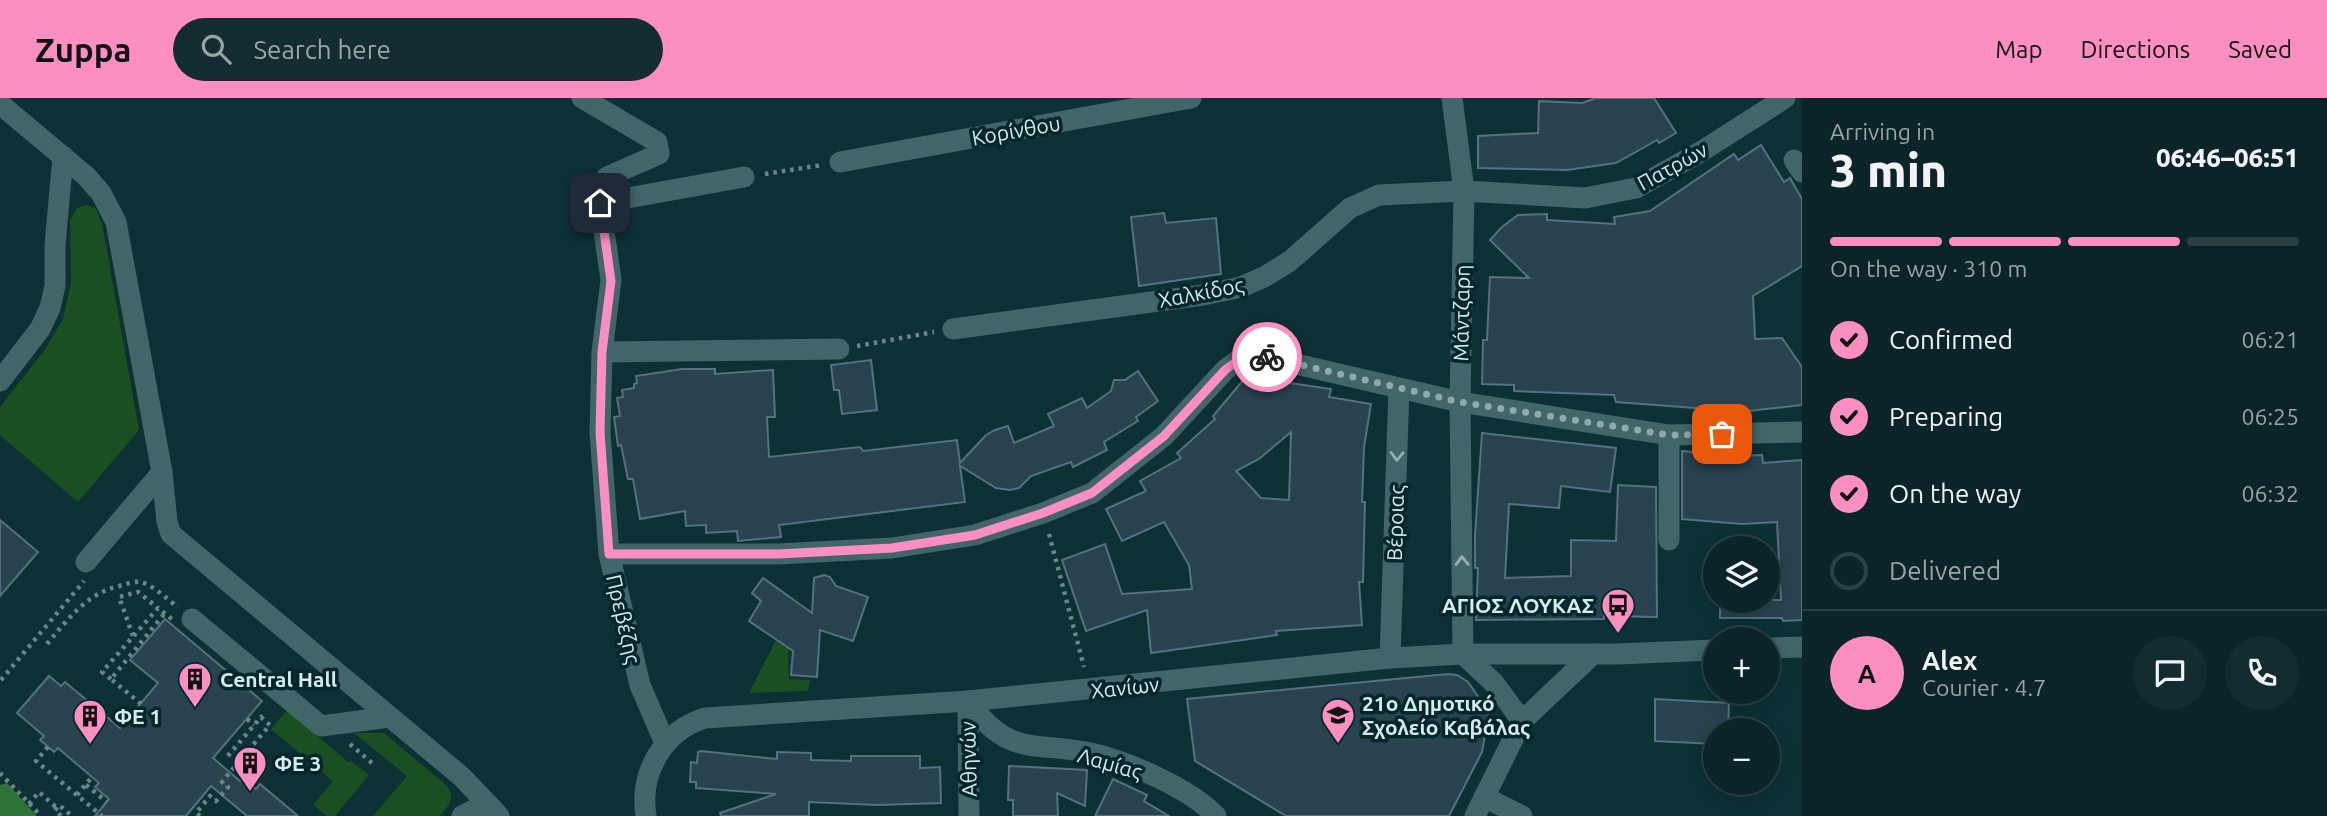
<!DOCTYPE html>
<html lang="en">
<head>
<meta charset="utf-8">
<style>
	body { margin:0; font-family:Ubuntu,sans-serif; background:#132c2f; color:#f1f3f6; height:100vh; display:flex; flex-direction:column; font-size:26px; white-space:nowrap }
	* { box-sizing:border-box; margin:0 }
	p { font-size:23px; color:#99a4a7 }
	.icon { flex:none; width:38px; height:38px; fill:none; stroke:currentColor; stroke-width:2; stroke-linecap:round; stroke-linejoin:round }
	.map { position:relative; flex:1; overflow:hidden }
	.details { display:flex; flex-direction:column; background:#0a2427; width:525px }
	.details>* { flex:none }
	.tools { position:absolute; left:1703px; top:438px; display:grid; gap:14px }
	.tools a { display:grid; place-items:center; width:77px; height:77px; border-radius:50%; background:#0a2427; box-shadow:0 4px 18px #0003,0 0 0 2px #2a4144; font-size:35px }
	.pin { position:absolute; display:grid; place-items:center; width:60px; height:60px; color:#fff; margin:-30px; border-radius:14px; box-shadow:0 4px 10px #0006 }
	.courier { position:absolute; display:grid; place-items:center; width:70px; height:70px; margin:-35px; border:5px solid #fc8fc1; border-radius:50%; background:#fff; color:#222; box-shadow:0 2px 9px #0007 }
	.headline em { font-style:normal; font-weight:800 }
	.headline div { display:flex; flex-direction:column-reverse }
	.headline { display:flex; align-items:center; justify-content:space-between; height:119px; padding:0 28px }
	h1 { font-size:46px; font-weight:800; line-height:52px }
	.bar { display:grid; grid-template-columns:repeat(4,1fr); gap:10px 7px; align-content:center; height:84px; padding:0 28px }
	.bar i { height:9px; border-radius:5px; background:#2a4144 }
	.bar .on { background:#fc8fc1 }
	.bar p { grid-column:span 4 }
	.line { display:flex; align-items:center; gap:18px; padding:0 28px; border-top:2px solid #2a4144 }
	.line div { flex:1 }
	.round { display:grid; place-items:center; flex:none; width:74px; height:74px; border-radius:37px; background:#132c2f }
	ol { padding:0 28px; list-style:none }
	li { display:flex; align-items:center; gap:21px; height:77px }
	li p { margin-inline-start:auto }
	li .icon { padding:7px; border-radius:50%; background:#fc8fc1; color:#111; stroke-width:4 }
	li:last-child { color:#99a4a7 }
	li i { width:38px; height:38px; border:4px solid #2a4144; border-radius:50% }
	header { display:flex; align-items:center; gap:42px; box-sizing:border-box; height:98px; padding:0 35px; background:#fc8fc1; color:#111 }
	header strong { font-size:33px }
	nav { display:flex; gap:38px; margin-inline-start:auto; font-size:24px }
	.search { width:490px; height:63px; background:#132c2f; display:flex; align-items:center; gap:18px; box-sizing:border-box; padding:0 24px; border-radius:38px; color:#99a4a7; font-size:26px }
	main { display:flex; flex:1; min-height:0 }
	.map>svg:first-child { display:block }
</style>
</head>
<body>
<header>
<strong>Zuppa</strong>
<div class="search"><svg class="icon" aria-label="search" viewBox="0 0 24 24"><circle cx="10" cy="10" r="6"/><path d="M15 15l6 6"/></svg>Search here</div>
<nav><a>Map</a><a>Directions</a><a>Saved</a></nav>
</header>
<main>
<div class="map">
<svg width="1802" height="718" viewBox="0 0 1802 718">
	<rect width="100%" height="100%" fill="#0d3034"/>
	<g fill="#1a4f21">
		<path d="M87 107 96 111 102 126 139 332 78 404 0 337V309L44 253 63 221 71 184 70 122 77 110Z"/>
		<path d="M776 542 786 546 790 550 788 553 789 581 810 582 808 593 749 595Z"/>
		<path d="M287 612 348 664 351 663 369 677 335 718H327L313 707 333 683 271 631Z"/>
		<path d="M354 635H384L447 688C456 699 449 708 440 718H373L407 678Z"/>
	</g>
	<path fill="#2f7237" d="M7 685 37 718H0V687Z"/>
	<g fill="#284250" stroke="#557080" stroke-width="2" fill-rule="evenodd">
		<path d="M1596 0H1654L1676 35 1659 45 1657 42 1616 65 1567 72 1478 70V38L1538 35 1539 3 1582 5Z"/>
		<path d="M1761 47 1784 84 1790 80 1802 101V168L1753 198 1755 241 1782 240 1802 269V307L1721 316V312L1616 304 1614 297 1514 293V287L1482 286 1483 242H1487L1490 179 1529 180 1490 142 1502 129 1518 117 1547 116V122L1615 126 1614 119 1650 113 1734 56 1738 62Z"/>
		<path d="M1164 115 1166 125 1216 120 1221 176 1139 188 1131 119Z"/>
		<path d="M871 262 877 312 842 316 839 292H834L831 267Z"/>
		<path d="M682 271H715V276L773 272 775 319H767L769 359 860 349 863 353 957 342 960 365 986 337 995 332 1008 328 1014 345 1054 328 1048 316 1082 300 1087 310 1111 293 1114 282H1125L1138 273 1158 303 1136 319 1138 323 1104 344 1107 352 1073 369 1071 364 1031 378 1019 390 1010 392 996 390 960 368 965 404 779 427 781 439 738 443 737 433 706 435V427L686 428 685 413 640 421 633 381H628L621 347 618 348 614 319 620 318 617 300 623 299 622 292 634 290V286L637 285 636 278Z"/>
		<path d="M1250 274 1290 285 1331 291 1329 299 1371 306 1364 349 1362 404H1365L1363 484H1359L1362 527 1276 533 1277 537 1151 555 1147 512 1086 533 1062 462 1105 446 1122 496 1192 491 1189 467 1164 424 1122 443 1106 411 1146 393 1140 383 1181 360 1177 355 1215 321 1213 318ZM1291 334 1289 402 1261 400 1236 373 1259 361Z"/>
		<path d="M1482 335 1616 350 1610 394 1561 388 1559 410 1509 406 1505 480 1571 478V442L1616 443 1618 387 1656 389 1657 519 1604 518V521L1476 522 1478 470H1475V437Z"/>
		<path d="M1682 353 1712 356V359L1762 357 1763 365 1802 362V522L1783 523 1782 520H1720V502H1781L1777 424 1742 426 1682 421Z"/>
		<path d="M0 422 38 454 0 498Z"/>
		<path d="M824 477 830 479 836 488 868 499 853 543 820 532 817 579 791 577 793 553 749 523 761 503 752 495 763 480 812 515 814 480Z"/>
		<path d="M165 521 262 603 213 660 240 683 242 680 256 691 260 686 298 718H247L211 688 186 718H95L109 701 95 689 99 685 58 650 54 654 40 642 44 638 17 615 49 578 61 588 65 584 120 630 158 585 130 562Z"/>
		<path d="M1448 576 1457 577 1468 584 1489 614 1482 654 1449 718H1286L1195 663 1187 601Z"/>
		<path d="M1655 601 1729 605 1728 632H1715V646L1655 643Z"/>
		<path d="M701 653 777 661V654L811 655V662L851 663V658H920V670L940 669 941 705 877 707 809 704V718H721L720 715 776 696 696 690V684H690L691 664 697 665 698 654Z"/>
		<path d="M1009 668 1087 672 1085 708 1057 695 1058 718H1013V702H1008Z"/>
		<path d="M1113 681 1147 697 1144 703 1169 718H1095Z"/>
	</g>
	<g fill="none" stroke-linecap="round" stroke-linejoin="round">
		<g stroke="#698588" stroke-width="4.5" stroke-dasharray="3.5 5" stroke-linecap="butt">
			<path d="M765 76 822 67"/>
			<path d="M857 248 934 234"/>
			<path d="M1049 436 1084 569"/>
			<path d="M133 538 119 499 138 494 158 510"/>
			<path d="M47 546C68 521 86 496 119 488 126 486 134 483 141 484 153 487 168 502 178 509"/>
			<path d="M111 581 102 574 158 510 173 522"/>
			<path d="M1 582 84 483"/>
			<path d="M141 606 111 581 165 515"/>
			<path d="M247 621 254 627"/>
			<path d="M350 646 372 665"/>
			<path d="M48 649 36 663 102 718"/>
			<path d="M0 675 41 718"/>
			<path d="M86 687 107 704"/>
			<path d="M77 697 92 679"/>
			<path d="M29 706 39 694 57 710"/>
			<path d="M61 718 55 712 59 707 72 718"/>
			<path d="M200 718 196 715 210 698 216 703 228 689 222 684 240 662 242 660 249 665 258 654 251 649 270 627 261 619 227 659"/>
		</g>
		<g stroke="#426568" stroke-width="21">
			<path d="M582 0 657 44 659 56 607 79 600 105 611 182 602 254 600 334 609 456 640 587 665 645"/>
			<path d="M1452 0 1464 93 1460 304 1463 556 1494 585 1522 623"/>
			<path d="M0 6 86 78 101 95 116 124 162 374 167 424 171 436 462 679 499 718"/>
			<path d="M1794 62 1802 74"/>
			<path d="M840 64 1191 0"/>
			<path d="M600 105 744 79"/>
			<path d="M953 231 1203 197 1241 189 1264 179 1290 163 1350 110 1379 97 1464 93 1585 100 1636 90 1702 53 1785 0"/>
			<path d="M602 254 839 251"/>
			<path d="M0 283 40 231 50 210 55 188V147L63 58"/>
			<path d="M1669 442V337"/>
			<path d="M609 456H779L892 450 975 437 1043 415 1092 395 1164 338 1225 272 1241 260 1266 259 1460 304 1669 337 1802 334"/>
			<path d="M86 464 162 374"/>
			<path d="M192 521 321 628 389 619"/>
			<path d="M1768 550 1802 549"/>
			<path d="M1390 560 1399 290"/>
			<path d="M968 603C1009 660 1033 643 1091 655 1127 663 1191 691 1216 718"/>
			<path d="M968 603 969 718"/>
			<path d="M1484 699 1522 718"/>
			<path d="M462 718 479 709 492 710"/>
			<path d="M646 718C639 675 663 633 705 620L968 603 1390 560 1463 556H1618L1715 552"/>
			<path d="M1475 718 1522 623 1593 556"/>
		</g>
	</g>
	<defs><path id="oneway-chevron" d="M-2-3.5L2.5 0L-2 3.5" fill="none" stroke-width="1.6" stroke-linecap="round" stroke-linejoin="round" transform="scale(1.75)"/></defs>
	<g stroke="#94aeb1">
		<use href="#oneway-chevron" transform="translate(1397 358) rotate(92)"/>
		<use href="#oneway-chevron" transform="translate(1462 463) rotate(-91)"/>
	</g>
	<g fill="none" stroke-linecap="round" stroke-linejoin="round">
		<path stroke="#90a9ac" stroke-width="7" stroke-dasharray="0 12.6" d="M1267 259 1460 304 1669 337 1722 336"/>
		<path stroke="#fc8fc1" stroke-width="9" d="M600 105 611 183 602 254 600 334 609 456H779L892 450 975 437 1043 415 1092 395 1164 338 1225 272 1241 260 1267 259"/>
	</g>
	<defs>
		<symbol id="bus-pin" viewBox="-11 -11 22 30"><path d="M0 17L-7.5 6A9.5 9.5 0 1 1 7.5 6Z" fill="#fc8fc1" stroke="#02262a"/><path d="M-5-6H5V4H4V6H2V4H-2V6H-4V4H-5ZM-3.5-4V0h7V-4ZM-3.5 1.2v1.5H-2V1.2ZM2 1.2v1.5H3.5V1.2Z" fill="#111"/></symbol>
		<symbol id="building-pin" viewBox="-11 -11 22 30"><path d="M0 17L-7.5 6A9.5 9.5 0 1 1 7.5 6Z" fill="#fc8fc1" stroke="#02262a"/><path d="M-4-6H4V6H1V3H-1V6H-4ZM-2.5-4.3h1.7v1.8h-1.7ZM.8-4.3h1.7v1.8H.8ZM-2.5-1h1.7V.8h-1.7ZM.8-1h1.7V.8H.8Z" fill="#111"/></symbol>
		<symbol id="school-pin" viewBox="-11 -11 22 30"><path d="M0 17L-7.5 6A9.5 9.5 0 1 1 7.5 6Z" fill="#fc8fc1" stroke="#02262a"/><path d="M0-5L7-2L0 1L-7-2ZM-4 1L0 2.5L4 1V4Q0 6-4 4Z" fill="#111"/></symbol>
	</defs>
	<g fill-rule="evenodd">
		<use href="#bus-pin" x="1599" y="488" width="38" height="52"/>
		<use href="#building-pin" x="176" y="562" width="38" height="52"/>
		<use href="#school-pin" x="1319" y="598" width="38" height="52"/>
		<use href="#building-pin" x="71" y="599" width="38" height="52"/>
		<use href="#building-pin" x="231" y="646" width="38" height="52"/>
	</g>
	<g text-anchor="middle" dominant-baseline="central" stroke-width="7" stroke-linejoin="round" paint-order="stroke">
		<g font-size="21" fill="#d7eaec" stroke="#02262a">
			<text transform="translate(1016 32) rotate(-10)">Κορίνθου</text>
			<text transform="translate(1672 68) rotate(-29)">Πατρών</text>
			<text transform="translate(1201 194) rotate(-11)">Χαλκίδος</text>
			<text transform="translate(1461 215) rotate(-89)">Μάντζαρη</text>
			<text transform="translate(1395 425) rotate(-88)">Βέροιας</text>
			<text transform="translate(624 521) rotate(77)">Πρεβέζης</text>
			<text transform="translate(1125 589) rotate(-6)">Χανίων</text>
			<text transform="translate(968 661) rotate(-91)">Αθηνών</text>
			<text transform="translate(1110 665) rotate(16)">Λαμίας</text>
		</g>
		<g font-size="21" font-weight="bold" fill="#d7eaec" stroke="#02262a" text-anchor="start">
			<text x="1594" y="507" text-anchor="end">ΑΓΙΟΣ ΛΟΥΚΑΣ</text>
			<text x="220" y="581">Central Hall</text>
			<text x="1362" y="605">21ο Δημοτικό<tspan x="1362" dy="24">Σχολείο Καβάλας</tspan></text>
			<text x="114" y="618">ΦΕ 1</text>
			<text x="274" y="665">ΦΕ 3</text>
		</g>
	</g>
</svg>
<div class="tools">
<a><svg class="icon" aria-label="layers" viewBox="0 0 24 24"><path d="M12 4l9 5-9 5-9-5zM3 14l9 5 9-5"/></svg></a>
<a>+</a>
<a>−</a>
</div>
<div class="pin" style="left:1722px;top:336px;background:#ea580c"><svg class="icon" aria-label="bag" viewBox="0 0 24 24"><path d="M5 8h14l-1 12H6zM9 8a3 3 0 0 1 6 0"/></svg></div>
<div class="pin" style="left:600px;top:105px;background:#1f2937"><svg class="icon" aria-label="home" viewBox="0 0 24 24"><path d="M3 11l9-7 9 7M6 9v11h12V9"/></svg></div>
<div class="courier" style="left:1267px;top:259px"><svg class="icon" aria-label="bike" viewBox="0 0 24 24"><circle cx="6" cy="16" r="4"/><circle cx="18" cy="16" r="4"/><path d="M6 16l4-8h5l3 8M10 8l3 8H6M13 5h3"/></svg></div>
</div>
<section class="details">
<div class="headline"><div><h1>3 min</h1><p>Arriving in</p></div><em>06:46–06:51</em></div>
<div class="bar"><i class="on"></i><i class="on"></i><i class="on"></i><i></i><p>On the way · 310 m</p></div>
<ol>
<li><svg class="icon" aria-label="check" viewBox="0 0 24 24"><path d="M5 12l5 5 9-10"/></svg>Confirmed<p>06:21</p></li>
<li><svg class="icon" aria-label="check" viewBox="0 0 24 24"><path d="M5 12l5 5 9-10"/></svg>Preparing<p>06:25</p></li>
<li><svg class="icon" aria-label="check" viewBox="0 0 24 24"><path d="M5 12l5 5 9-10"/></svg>On the way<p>06:32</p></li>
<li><i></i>Delivered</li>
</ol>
<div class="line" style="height:126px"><b class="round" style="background:#fc8fc1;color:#111">A</b><div><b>Alex</b><p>Courier · 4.7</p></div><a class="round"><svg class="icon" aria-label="chat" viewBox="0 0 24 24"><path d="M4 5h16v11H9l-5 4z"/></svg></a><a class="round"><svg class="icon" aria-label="phone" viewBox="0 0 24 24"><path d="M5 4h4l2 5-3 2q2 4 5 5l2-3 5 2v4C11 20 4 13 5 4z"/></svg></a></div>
</section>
</main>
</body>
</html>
